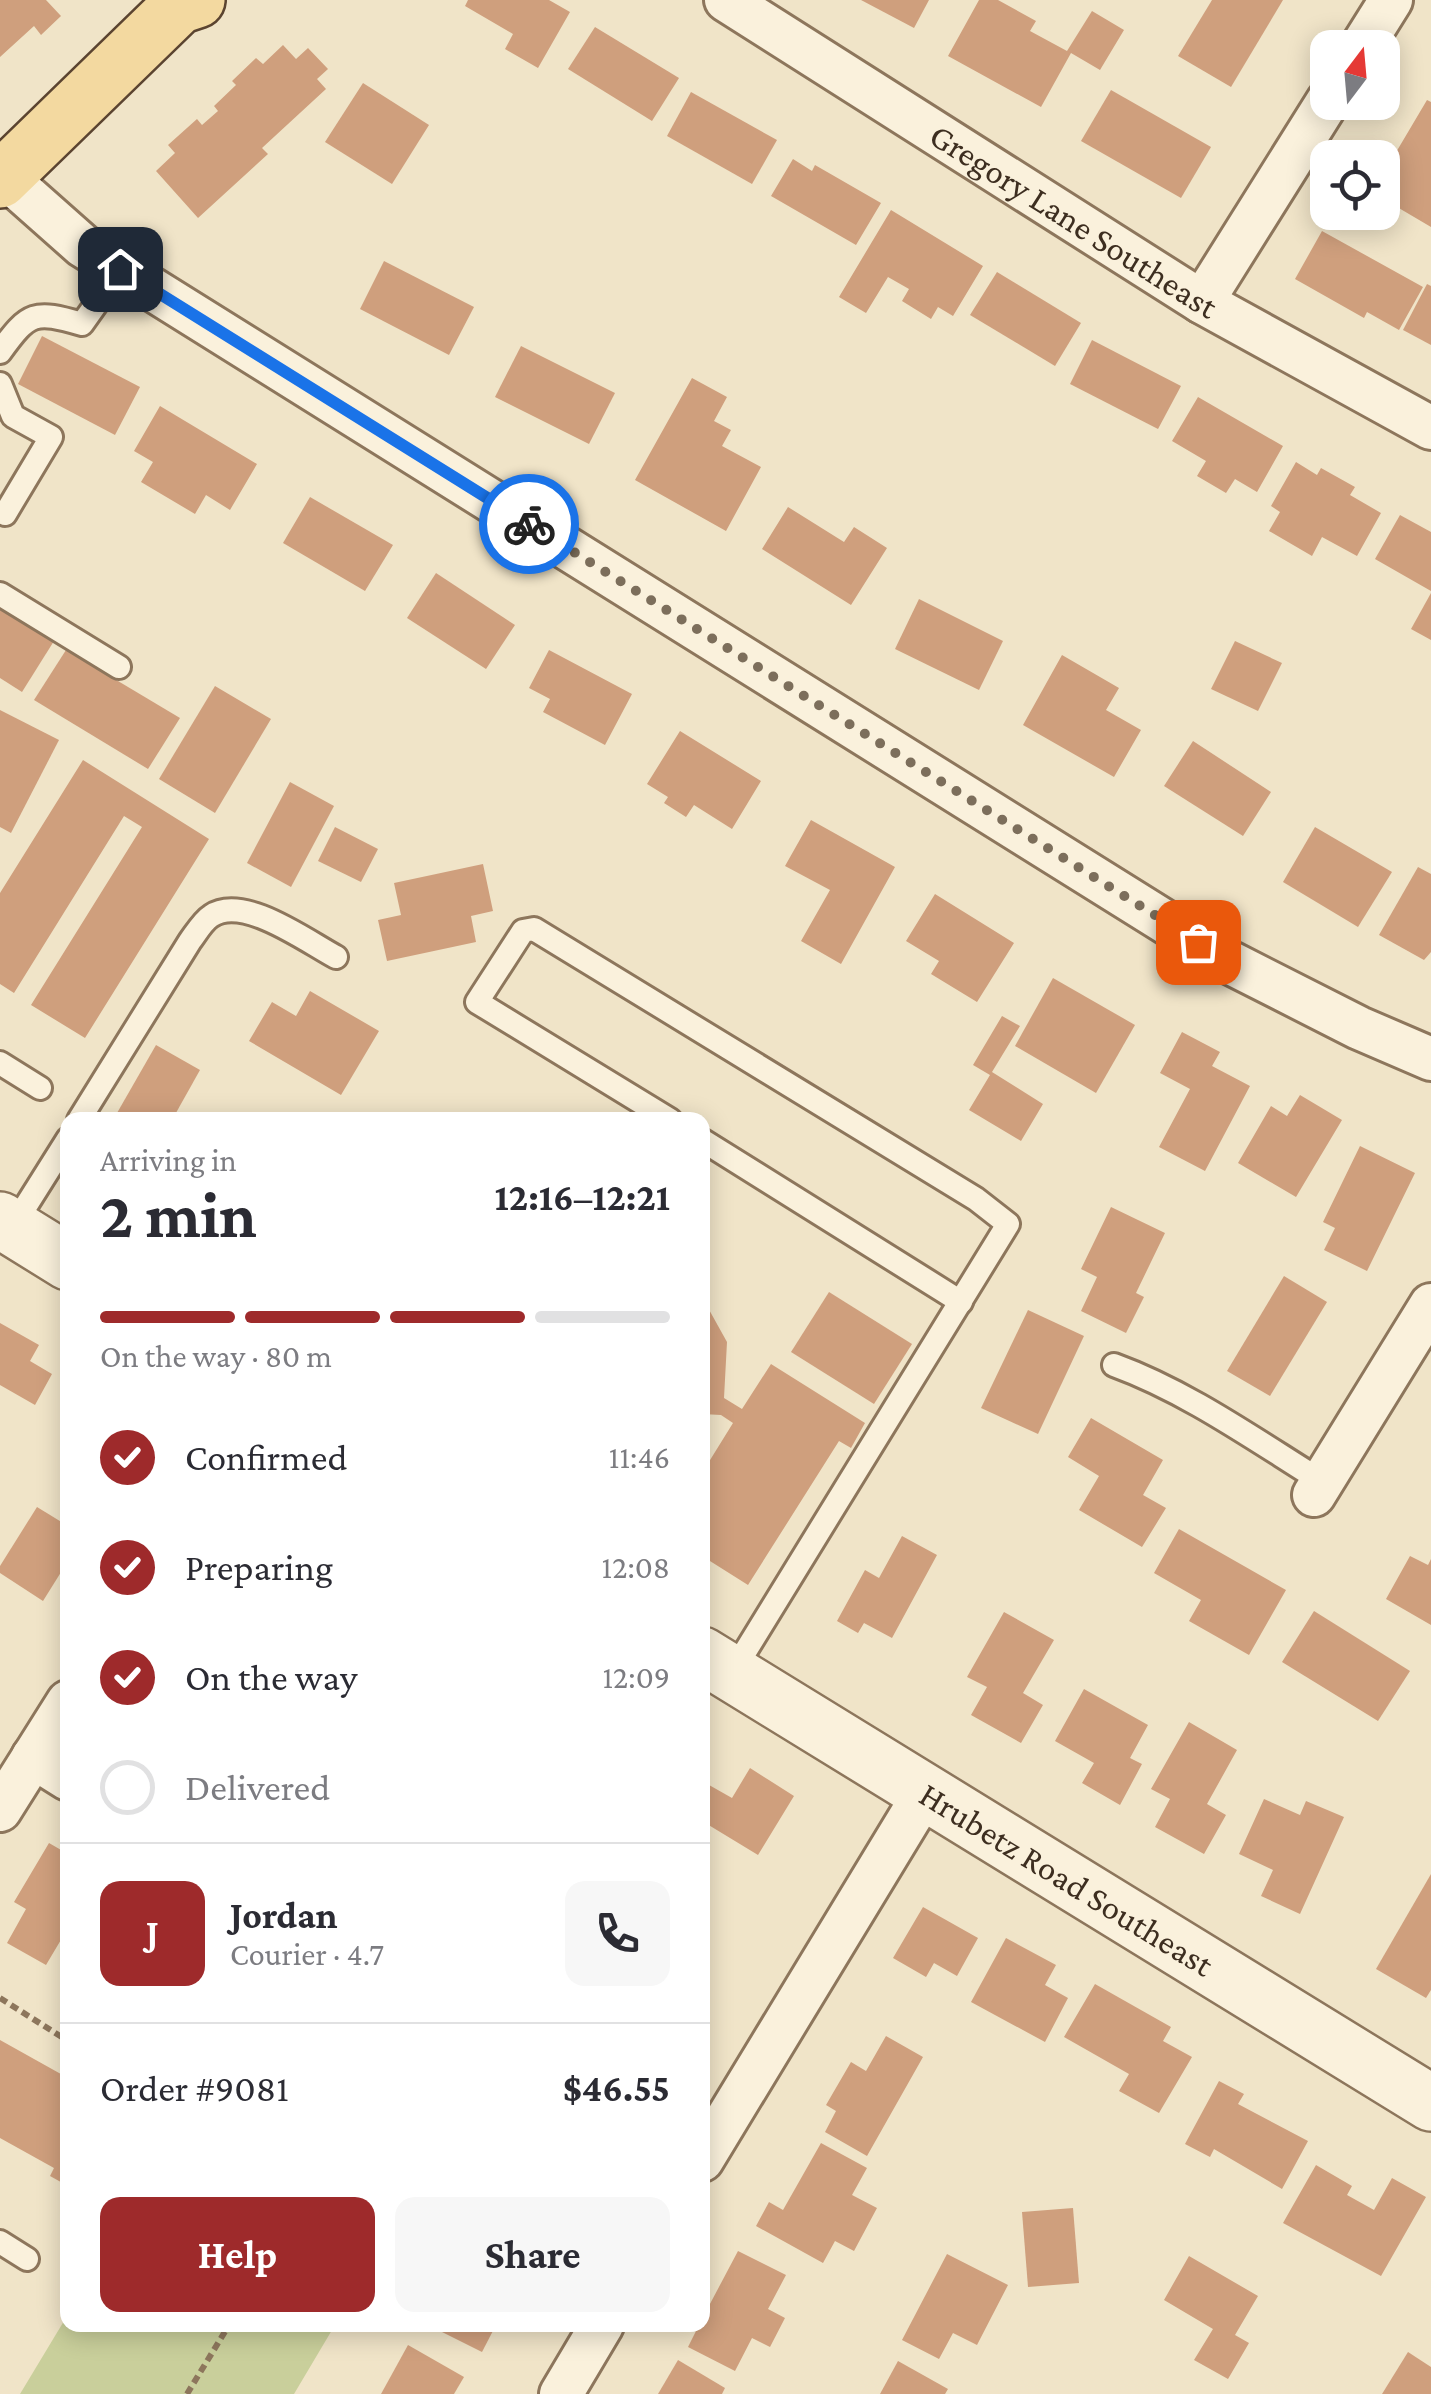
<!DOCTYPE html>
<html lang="en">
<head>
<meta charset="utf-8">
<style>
	body { margin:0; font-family:"Crimson Pro",serif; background:#f7f7f7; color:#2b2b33; height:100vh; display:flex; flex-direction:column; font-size:38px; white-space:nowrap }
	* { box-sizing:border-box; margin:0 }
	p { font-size:32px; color:#7c7c81 }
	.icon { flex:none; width:55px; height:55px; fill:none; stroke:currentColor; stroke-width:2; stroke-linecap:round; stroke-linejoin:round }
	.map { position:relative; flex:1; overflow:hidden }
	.sheet { position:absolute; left:60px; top:1112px; width:650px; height:1220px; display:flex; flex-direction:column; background:#fff; border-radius:20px; box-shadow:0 5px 25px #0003 }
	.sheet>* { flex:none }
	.needle { width:65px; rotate:16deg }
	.tools { position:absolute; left:1310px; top:30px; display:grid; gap:20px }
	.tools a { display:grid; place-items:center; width:90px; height:90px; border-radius:20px; background:#fff; box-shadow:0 5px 25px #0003; font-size:50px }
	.pin { position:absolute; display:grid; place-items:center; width:85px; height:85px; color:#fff; margin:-42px; border-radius:20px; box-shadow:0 5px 15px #0006 }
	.courier { position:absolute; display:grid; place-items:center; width:100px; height:100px; margin:-50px; border:8px solid #1a73e8; border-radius:50%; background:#fff; color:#222; box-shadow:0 2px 12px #0007 }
	.head em { font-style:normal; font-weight:700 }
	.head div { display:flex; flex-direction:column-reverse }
	.head { display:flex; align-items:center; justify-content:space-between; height:170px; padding:0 40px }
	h1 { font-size:65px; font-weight:700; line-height:75px }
	.bar { display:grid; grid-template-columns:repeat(4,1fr); gap:15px 10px; align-content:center; height:120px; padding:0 40px }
	.bar i { height:12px; border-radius:8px; background:#e1e1e2 }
	.bar .selected { background:#9e2a2b }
	.bar p { grid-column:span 4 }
	.line { display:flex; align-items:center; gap:25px; padding:0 40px; border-top:2px solid #e1e1e2 }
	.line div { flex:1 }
	.round { display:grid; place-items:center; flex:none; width:105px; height:105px; border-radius:20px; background:#f7f7f7 }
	ol { padding:0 40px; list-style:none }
	li { display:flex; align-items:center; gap:30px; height:110px }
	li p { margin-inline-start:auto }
	li .icon { padding:10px; border-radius:50%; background:#9e2a2b; color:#fff; stroke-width:4 }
	li:last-child { color:#7c7c81 }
	li i { width:55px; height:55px; border:5px solid #e1e1e2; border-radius:50% }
	.action { display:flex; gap:20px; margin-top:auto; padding:20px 40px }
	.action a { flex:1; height:115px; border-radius:20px; background:#9e2a2b; color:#fff; font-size:40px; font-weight:700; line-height:115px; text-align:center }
	.action a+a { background:#f7f7f7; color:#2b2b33 }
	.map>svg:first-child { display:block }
</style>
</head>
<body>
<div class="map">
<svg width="1431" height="2394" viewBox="0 0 1431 2394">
	<rect width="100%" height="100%" fill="#f0e4c8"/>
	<path fill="#c9cf9b" d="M67 2316 68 2325H335L294 2394H20Z"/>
	<g fill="#cf9f7d">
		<path d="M0 0H46L61 16 41 35 34 26 0 57Z"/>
		<path d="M468 0H549L570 12 538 68 505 49 513 34 465 6Z"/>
		<path d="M861 0H929L914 28Z"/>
		<path d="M979 0H998L1036 21 1030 31 1067 51 1092 11 1124 30 1100 70 1071 53 1041 107 948 56Z"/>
		<path d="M1212 0H1283L1231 87 1178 56Z"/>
		<path d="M595 27 679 78 652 121 568 69Z"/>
		<path d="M283 45 296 59 308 48 328 69 317 79 326 89 262 148 268 154 198 218 156 171 175 153 168 145 197 119 202 125 218 111 214 106 236 85 232 81 256 58 263 64Z"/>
		<path d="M363 83 429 125 392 184 325 142Z"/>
		<path d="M1111 90 1211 147 1181 198 1081 141Z"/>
		<path d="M691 92 777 140 752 184 667 136Z"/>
		<path d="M1427 100 1431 102V227L1392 204 1400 192 1382 182V176Z"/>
		<path d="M793 159 812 171 815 165 881 203 856 245 771 196Z"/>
		<path d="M891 210 983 266 953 316 938 307 931 319 902 301 909 289 888 277 866 313 839 297Z"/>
		<path d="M1322 231 1423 287 1399 330 1367 312 1364 318 1295 279Z"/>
		<path d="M384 261 474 307 449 355 360 309Z"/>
		<path d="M997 272 1081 323 1055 366 970 315Z"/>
		<path d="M1427 284 1431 286V345L1403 330Z"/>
		<path d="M42 336 140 387 115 435 18 384Z"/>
		<path d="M1092 340 1181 386 1158 429 1070 384Z"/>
		<path d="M521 346 615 393 589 444 495 397Z"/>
		<path d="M692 378 727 397 714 421 731 430 722 446 761 467 726 531 635 480Z"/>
		<path d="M1198 397 1283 446 1257 492 1235 479 1226 493 1197 476 1206 461 1172 441Z"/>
		<path d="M160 406 257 464 230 510 206 495 195 514 141 482 153 462 134 451Z"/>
		<path d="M1296 462 1317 475 1321 468 1355 487 1350 495 1381 513 1357 556 1322 537 1312 556 1269 531 1280 512 1271 506Z"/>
		<path d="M310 497 393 545 365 591 283 543Z"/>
		<path d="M788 507 844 542 854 527 887 548 851 605 762 549Z"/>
		<path d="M1400 515 1431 532V591L1375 559Z"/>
		<path d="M436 573 515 625 486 669 407 618Z"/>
		<path d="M1431 593V640L1411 629Z"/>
		<path d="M919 599 1003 641 979 690 895 649Z"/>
		<path d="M0 606 54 641 22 692 0 678Z"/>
		<path d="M1235 641 1282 663 1258 711 1211 689Z"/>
		<path d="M66 650 180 718 148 769 34 700Z"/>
		<path d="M549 650 632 694 605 745 543 712 550 699 529 688Z"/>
		<path d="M1062 655 1119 688 1106 710 1141 730 1114 777 1023 725Z"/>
		<path d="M215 686 271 719 215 813 159 779Z"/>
		<path d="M0 710 59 740 11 833 0 827Z"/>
		<path d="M680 731 761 781 732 829 694 805 686 817 664 803 668 797 647 784Z"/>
		<path d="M1193 741 1271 792 1243 836 1164 786Z"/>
		<path d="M83 760 209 839 85 1038 31 1005 142 827 124 816 14 993 0 984V893Z"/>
		<path d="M290 782 334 806 291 887 247 863Z"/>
		<path d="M811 820 895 867 841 964 801 941 830 890 785 866Z"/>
		<path d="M335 827 378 849 361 882 318 861Z"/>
		<path d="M1315 827 1392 872 1358 927 1283 882Z"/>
		<path d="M483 864 493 911 471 916 476 942 387 961 378 920 401 915 394 883Z"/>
		<path d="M1418 867 1431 874V952L1424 960 1379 935Z"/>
		<path d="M935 894 1014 943 977 1002 931 974 939 961 906 941Z"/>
		<path d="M1053 978 1135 1025 1096 1093 1015 1046Z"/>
		<path d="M310 991 379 1031 341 1095 249 1041 272 1002 296 1016Z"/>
		<path d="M1002 1016 1020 1026 992 1072 1043 1104 1021 1141 969 1110 990 1075 973 1065Z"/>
		<path d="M1182 1032 1220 1052 1212 1066 1250 1086 1205 1171 1159 1147 1190 1089 1160 1073Z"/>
		<path d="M156 1045 200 1070 172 1120H113Z"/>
		<path d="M1300 1095 1342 1120 1296 1197 1238 1163 1271 1106 1287 1116Z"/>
		<path d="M1360 1146 1415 1173 1367 1271 1324 1250 1335 1228 1323 1222Z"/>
		<path d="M1111 1207 1165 1233 1136 1293 1144 1297 1126 1333 1081 1311 1097 1277 1081 1269Z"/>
		<path d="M1284 1276 1327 1302 1270 1396 1227 1371Z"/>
		<path d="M829 1292 912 1344 874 1404 791 1352Z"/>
		<path d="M702 1297 727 1342 724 1398 742 1409 771 1364 865 1423 851 1448 839 1441 748 1585 702 1556V1473L733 1423 721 1415 702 1414Z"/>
		<path d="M1028 1310 1084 1336 1038 1434 981 1408Z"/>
		<path d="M0 1323 39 1345 30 1361 52 1374 35 1405 0 1385Z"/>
		<path d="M1091 1418 1163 1460 1143 1495 1166 1508 1142 1547 1079 1510 1099 1476 1068 1457Z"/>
		<path d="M37 1507 68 1526V1561L43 1601 0 1573V1566Z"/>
		<path d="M1179 1529 1286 1590 1249 1655 1189 1621 1201 1600 1154 1573Z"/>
		<path d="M902 1536 937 1555 892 1638 864 1623 858 1633 837 1621 865 1570 879 1578Z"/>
		<path d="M1410 1556 1428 1565 1431 1559V1625L1386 1599Z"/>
		<path d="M1314 1611 1410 1671 1378 1721 1282 1662Z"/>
		<path d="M1004 1612 1054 1640 1023 1693 1043 1705 1021 1743 971 1715 987 1687 967 1677Z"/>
		<path d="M1084 1689 1148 1725 1130 1758 1142 1764 1120 1805 1082 1783 1094 1763 1055 1741Z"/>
		<path d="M1189 1722 1237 1750 1207 1804 1226 1815 1204 1854 1155 1827 1170 1799 1151 1789Z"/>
		<path d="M750 1768 794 1796 758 1855 702 1821V1781L732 1798Z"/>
		<path d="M1264 1799 1300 1815 1306 1801 1344 1817 1300 1914 1261 1896 1273 1870 1239 1854Z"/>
		<path d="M49 1843 68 1854V1928L46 1965 7 1943 26 1909 14 1902Z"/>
		<path d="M1431 1874V1990L1426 1998 1376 1969Z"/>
		<path d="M923 1907 978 1938 957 1976 934 1963 926 1977 893 1958Z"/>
		<path d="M1006 1938 1056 1965 1045 1985 1068 1998 1045 2042 971 2002Z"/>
		<path d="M1095 1984 1171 2027 1163 2041 1192 2057 1159 2113 1119 2091 1129 2074 1064 2037Z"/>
		<path d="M886 2036 923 2057 867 2156 825 2132 836 2111 826 2105 851 2062 866 2071Z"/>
		<path d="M0 2040 68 2078V2186L50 2176 54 2168 0 2138Z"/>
		<path d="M1219 2081 1244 2094 1238 2104 1308 2141 1282 2189 1214 2149 1210 2157 1185 2144Z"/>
		<path d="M821 2143 867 2168 852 2195 877 2208 854 2251 835 2241 823 2263 756 2226 769 2202 783 2210Z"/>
		<path d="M1316 2165 1352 2186 1347 2195 1374 2210 1392 2178 1426 2197 1381 2276 1283 2223Z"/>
		<path d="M1073 2208 1079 2283 1028 2287 1022 2212Z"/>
		<path d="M738 2251 786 2275 768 2309 785 2318 770 2347 752 2338 735 2371 688 2347 699 2325H702V2319Z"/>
		<path d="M947 2254 1008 2285 977 2345 953 2333 939 2359 902 2340Z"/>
		<path d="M1189 2256 1258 2296 1235 2335 1249 2343 1228 2379 1194 2360 1213 2329 1164 2300Z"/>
		<path d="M428 2325H496L482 2352Z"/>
		<path d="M408 2345 464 2377 454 2394H381Z"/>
		<path d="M1408 2352 1431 2367V2394H1382Z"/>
		<path d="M678 2360 725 2388 722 2394H658Z"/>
		<path d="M898 2361 948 2389 945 2394H880Z"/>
	</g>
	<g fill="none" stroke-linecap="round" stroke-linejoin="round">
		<defs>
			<g id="service">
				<path d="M0 352C29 312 34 310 82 324L121 269"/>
				<path d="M0 384 13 416 51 437 5 514"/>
				<path d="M0 594 119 667"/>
				<path d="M0 1063 40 1088"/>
				<path d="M79 1120 190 941C196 933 203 921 211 916 243 894 306 941 336 957"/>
				<path d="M670 1120 477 1002 523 931 534 929 976 1199 1008 1224 732 1673"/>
				<path d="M702 1140 961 1302"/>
				<path d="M12 1228 68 1139"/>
				<path d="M1114 1365C1188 1392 1255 1440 1323 1482"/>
				<path d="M0 2242 27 2259"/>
			</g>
			<g id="minor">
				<path id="s1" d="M726 0 1202 302 1431 428"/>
				<path d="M1361 48 1391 0"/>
				<path d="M4 176 83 246 1231 963 1359 1028 1431 1059"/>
				<path d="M1202 302 1328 101"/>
				<path d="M1314 1495 1431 1305"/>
				<path d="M33 1757 68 1779"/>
				<path d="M0 1810 68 1702"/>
				<path d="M702 2160 926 1791"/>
				<path d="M561 2394 602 2325"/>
			</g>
			<g id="tertiary">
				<path d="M0 1220 68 1262"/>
				<path id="s2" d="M702 1655 1431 2103"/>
			</g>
			<path id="primary" d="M0 180 179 6 197 0"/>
		</defs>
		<use href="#service" stroke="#8d765c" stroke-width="28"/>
		<use href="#minor" stroke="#8d765c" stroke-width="48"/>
		<use href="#tertiary" stroke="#8d765c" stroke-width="60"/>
		<use href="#primary" stroke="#5b4430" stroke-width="60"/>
		<g stroke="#8d765c" stroke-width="6" stroke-dasharray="8 5" stroke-linecap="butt">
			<path d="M0 1998 68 2041"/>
			<path d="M187 2394 229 2325"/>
		</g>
		<use href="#service" stroke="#faf1dc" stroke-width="22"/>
		<use href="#minor" stroke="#faf1dc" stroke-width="42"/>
		<use href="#tertiary" stroke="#faf1dc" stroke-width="55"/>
		<use href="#primary" stroke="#f3d9a0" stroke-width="55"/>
	</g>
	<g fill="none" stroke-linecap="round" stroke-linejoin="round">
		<path stroke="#7c6e5b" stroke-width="10" stroke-dasharray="0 18" d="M529 524 1198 942"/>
		<path stroke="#1a73e8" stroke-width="12" d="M120 269 529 524"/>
	</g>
	<g text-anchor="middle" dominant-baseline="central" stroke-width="8" stroke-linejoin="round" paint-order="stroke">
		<g font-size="35" fill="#3d2e20" stroke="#f7eed8">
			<text stroke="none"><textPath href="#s1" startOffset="412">Gregory Lane Southeast</textPath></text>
			<text stroke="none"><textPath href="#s2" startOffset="428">Hrubetz Road Southeast</textPath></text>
		</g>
	</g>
</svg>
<div class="tools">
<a><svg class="needle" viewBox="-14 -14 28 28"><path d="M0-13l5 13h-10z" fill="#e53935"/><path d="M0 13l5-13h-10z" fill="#7c7c81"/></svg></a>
<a><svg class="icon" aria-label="locate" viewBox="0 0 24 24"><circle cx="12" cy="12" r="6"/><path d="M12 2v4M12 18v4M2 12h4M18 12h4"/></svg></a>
</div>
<div class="pin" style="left:1198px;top:942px;background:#ea580c"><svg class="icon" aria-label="bag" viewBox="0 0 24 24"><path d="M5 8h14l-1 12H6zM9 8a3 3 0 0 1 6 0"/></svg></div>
<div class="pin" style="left:120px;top:269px;background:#1f2937"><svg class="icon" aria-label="home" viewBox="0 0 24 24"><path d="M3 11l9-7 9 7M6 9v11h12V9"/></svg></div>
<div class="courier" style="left:529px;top:524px"><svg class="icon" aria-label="bike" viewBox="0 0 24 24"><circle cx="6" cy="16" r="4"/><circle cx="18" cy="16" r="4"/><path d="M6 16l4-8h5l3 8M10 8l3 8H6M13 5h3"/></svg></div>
<section class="sheet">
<div class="head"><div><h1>2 min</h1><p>Arriving in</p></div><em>12:16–12:21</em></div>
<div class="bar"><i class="selected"></i><i class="selected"></i><i class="selected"></i><i></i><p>On the way · 80 m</p></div>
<ol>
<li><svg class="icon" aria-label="check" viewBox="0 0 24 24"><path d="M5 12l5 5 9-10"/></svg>Confirmed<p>11:46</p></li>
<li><svg class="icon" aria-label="check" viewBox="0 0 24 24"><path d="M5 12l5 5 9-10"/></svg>Preparing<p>12:08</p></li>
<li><svg class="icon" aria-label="check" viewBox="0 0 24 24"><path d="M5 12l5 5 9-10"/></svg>On the way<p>12:09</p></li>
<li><i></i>Delivered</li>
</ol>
<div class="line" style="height:180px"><b class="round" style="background:#9e2a2b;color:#fff">J</b><div><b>Jordan</b><p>Courier · 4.7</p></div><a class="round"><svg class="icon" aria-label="phone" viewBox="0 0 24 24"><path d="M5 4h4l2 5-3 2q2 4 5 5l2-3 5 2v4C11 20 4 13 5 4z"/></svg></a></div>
<div class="line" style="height:130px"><div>Order #9081</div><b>$46.55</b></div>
<div class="action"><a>Help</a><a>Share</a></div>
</section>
</div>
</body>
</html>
